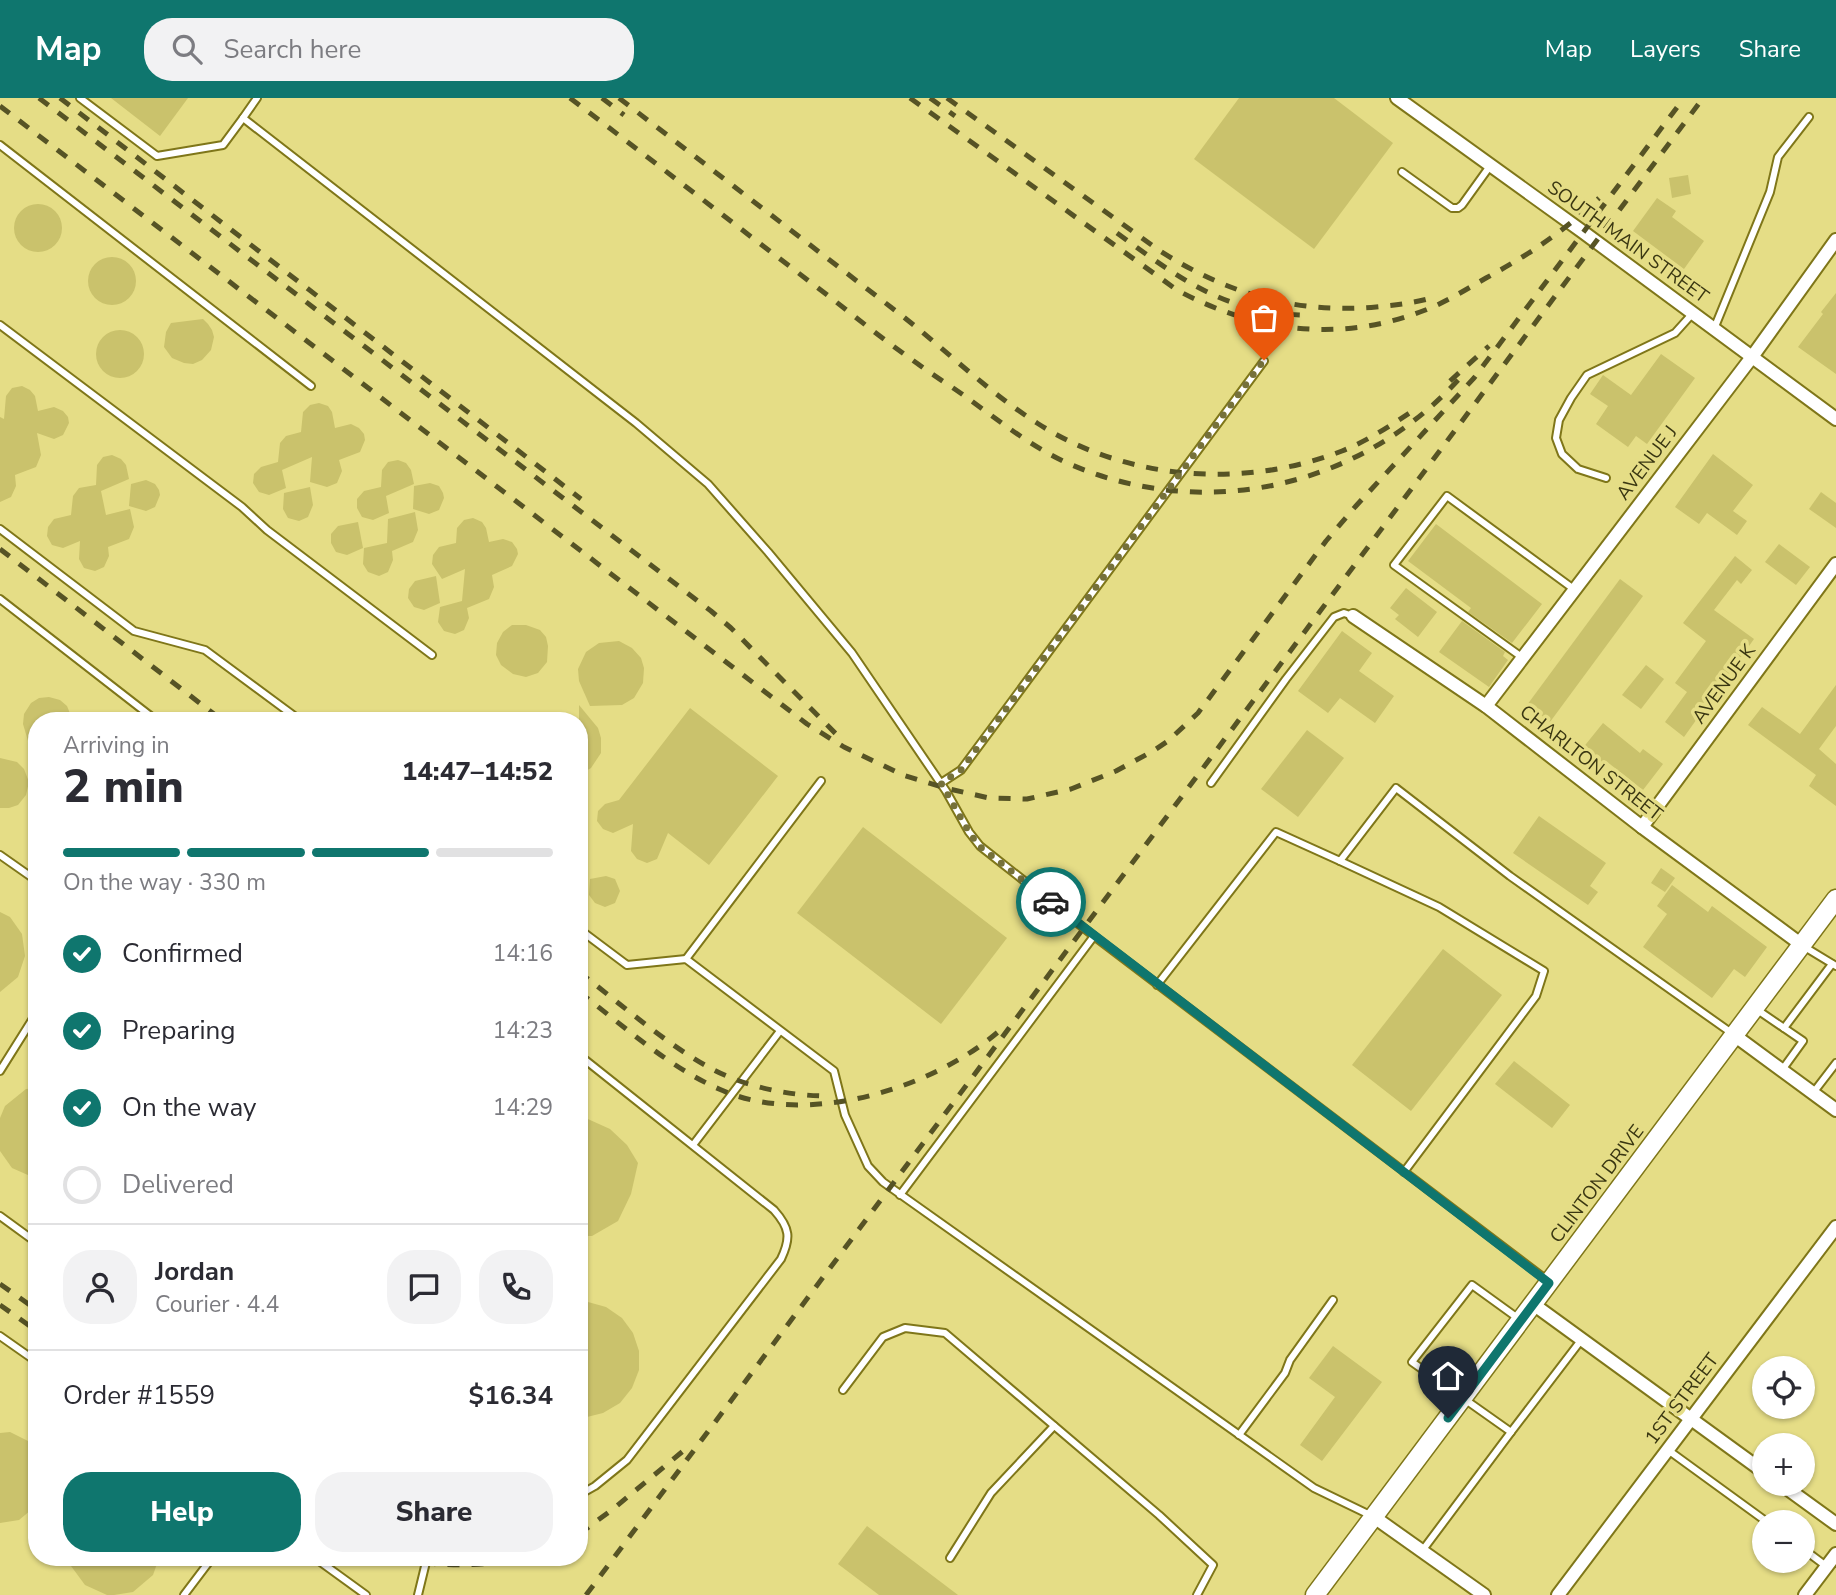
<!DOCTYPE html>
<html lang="en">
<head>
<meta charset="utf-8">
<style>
	body { margin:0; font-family:"Nunito Sans",sans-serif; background:#f2f2f3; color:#2b2b33; height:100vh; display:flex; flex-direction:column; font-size:26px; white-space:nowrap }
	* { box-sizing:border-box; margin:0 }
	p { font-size:23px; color:#7c7c81 }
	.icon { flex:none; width:38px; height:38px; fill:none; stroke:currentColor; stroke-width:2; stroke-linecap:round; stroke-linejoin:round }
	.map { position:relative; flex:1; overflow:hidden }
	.side { position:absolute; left:28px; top:614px; width:560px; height:854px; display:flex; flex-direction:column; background:#fff; border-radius:28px; box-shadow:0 2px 5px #0004 }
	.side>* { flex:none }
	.tools { position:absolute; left:1752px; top:1258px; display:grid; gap:14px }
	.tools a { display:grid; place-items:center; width:63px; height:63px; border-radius:50%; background:#fff; box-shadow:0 2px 5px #0004; font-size:35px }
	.pin { position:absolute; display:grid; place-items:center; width:60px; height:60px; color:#fff; margin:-72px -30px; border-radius:50% 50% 50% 0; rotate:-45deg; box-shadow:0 0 7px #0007 }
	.pin .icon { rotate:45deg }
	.courier { position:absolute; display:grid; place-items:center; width:70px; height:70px; margin:-35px; border:5px solid #0f766e; border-radius:50%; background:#fff; color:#222; box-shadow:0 2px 9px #0007 }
	.head em { font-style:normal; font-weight:800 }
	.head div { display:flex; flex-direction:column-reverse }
	.head { display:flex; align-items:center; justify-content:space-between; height:119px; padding:0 35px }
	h1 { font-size:46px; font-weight:800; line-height:52px }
	.bar { display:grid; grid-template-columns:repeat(4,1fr); gap:10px 7px; align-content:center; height:84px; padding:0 35px }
	.bar i { height:9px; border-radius:5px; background:#e1e1e2 }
	.bar .selected { background:#0f766e }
	.bar p { grid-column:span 4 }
	.line { display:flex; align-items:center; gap:18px; padding:0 35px; border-top:2px solid #e1e1e2 }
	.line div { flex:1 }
	.round { display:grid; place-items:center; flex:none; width:74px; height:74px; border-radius:28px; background:#f2f2f3 }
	ol { padding:0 35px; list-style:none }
	li { display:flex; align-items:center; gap:21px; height:77px }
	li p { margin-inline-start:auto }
	li .icon { padding:7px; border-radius:50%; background:#0f766e; color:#fff; stroke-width:4 }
	li:last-child { color:#7c7c81 }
	li i { width:38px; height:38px; border:4px solid #e1e1e2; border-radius:50% }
	.cta { display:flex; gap:14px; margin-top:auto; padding:14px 35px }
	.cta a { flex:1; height:80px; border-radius:28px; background:#0f766e; color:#fff; font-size:28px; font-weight:800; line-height:80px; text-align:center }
	.cta a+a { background:#f2f2f3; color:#2b2b33 }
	header { display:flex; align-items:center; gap:42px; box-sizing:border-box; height:98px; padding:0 35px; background:#0f766e; color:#fff }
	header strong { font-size:33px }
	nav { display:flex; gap:38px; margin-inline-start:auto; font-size:24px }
	.search { width:490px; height:63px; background:#f2f2f3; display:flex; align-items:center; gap:18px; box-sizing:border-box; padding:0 24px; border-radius:28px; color:#7c7c81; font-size:26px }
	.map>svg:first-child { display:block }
</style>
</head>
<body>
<header>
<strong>Map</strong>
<div class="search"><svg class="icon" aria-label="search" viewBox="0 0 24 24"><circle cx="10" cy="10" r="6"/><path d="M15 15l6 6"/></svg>Search here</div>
<nav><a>Map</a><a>Layers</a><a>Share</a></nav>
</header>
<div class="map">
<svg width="1836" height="1497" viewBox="0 0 1836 1497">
	<rect width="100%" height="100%" fill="#e5dd86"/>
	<g fill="#cac26c">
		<path d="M111 0H188L160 38Z"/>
		<path d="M1239 0H1334L1393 45 1314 151 1194 61Z"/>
		<path d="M1688 77 1691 96 1672 100 1669 80Z"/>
		<path d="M1657 100 1676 113 1672 119 1704 143 1684 171 1633 133Z"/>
		<circle cx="38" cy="130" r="24"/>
		<circle cx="112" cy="183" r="24"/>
		<path d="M1836 195V276L1798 249 1823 216 1821 214Z"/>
		<path d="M203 221 208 226 212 232 214 239 211 252 202 262 193 266 184 265 172 260 164 249 166 234 171 225Z"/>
		<circle cx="120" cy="256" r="24"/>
		<path d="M1661 256 1695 280 1647 346 1636 338 1628 349 1596 326 1608 308 1590 296 1603 277 1631 297Z"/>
		<path d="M22 288 30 292 35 298 38 313 54 309 63 313 68 319 69 325 63 337 54 341 37 335 41 357 36 369 15 377 16 388 11 399 0 404V319L4 321 6 298 12 290Z"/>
		<path d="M319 305 328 308 332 314 335 330 351 326 359 330 364 336 365 342 360 354 339 362 342 373 337 385 327 389 310 384 312 359 282 372 286 390 269 397 259 394 253 385 254 376 261 369 278 364 280 345 286 338 301 334 303 314 310 307Z"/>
		<path d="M1713 356 1753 387 1733 413 1747 423 1737 437 1707 415 1699 426 1675 409Z"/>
		<path d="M112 357 121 361 126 367 129 381 101 393 106 417 130 411 134 429 129 441 108 449 109 458 104 469 95 473 84 470 79 461 80 443 63 450 52 447 47 438 48 429 54 421 71 417 73 398 79 390 96 387 97 367 103 359Z"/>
		<path d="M398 362 406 365 411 372 414 386 386 398 389 415 373 422 362 419 357 410V401L364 393 381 389 382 372 388 364Z"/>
		<path d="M146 382 155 386 159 392 160 397 155 409 146 413 129 408 131 386Z"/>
		<path d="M430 385 439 388 443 395 444 400 439 412 429 416 413 411 414 388Z"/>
		<path d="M310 389 313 407 308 419 299 423 288 420 283 411 284 395Z"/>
		<path d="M1821 394 1836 405V430L1809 411Z"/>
		<path d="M415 414 418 432 413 444 392 453 393 462 388 474 379 478 368 474 363 466 364 450 387 445 388 421Z"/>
		<path d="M473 420 482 424 486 430 489 444 503 441 512 444 517 451 518 456 512 468 492 477 494 489 489 501 467 510 469 520 464 532 455 536 444 533 438 524 440 509 462 503 465 471 442 481 432 466 433 457 439 449 456 445 457 430 464 422Z"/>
		<path d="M358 424 363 450 347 457 336 454 331 445V436L338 428Z"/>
		<path d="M1436 426 1542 506 1512 545 1468 514 1471 510 1408 463Z"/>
		<path d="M1779 446 1810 469 1796 487 1765 464Z"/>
		<path d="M1735 458 1752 472 1741 486 1737 482 1714 512 1754 541 1684 639 1665 624 1687 594 1675 585 1706 543 1683 525Z"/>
		<path d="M436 478 440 505 424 512 414 509 408 500 409 491 415 483Z"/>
		<path d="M1620 481 1643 498 1550 624 1527 607Z"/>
		<path d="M1406 490 1437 514 1418 539 1395 521 1399 517 1390 510Z"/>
		<path d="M1462 523 1505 554 1503 558 1508 562 1489 589 1439 554Z"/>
		<path d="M512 527H526L540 532 546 539 548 548 547 564 538 575 526 579 513 576 501 567 496 557 497 545 503 534Z"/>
		<path d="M1342 533 1372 555 1359 573 1394 598 1375 625 1340 600 1328 615 1298 593Z"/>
		<path d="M619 543 632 550 641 560 644 570 643 585 634 600 622 607 590 608 579 583 578 571 586 554 599 545Z"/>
		<path d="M1646 567 1664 581 1641 611 1622 597Z"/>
		<path d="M1836 587V628L1819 651 1836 666V708L1809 688 1816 677 1748 627 1762 609 1800 636Z"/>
		<path d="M49 599 60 602 67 608 73 623H37V659L33 660 23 626 24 616 31 605 39 600Z"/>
		<path d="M579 607 598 630 601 640V655L591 670 579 677Z"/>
		<path d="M690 610 778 678 709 767 668 735 657 761 647 765 637 761 631 753 633 726 613 735 603 731 597 723 598 713 605 706 619 702Z"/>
		<path d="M1603 625 1640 655 1643 651 1663 666 1643 692 1606 663 1603 667 1582 651Z"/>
		<path d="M1307 632 1344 660 1298 719 1261 691Z"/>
		<path d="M0 660 17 664 24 671 29 684 26 697 18 707 9 710H0Z"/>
		<path d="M1539 718 1606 765 1590 788 1598 794 1588 807 1513 755Z"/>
		<path d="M863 729 1007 840 941 926 797 815Z"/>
		<path d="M1661 770 1675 780 1665 794 1651 785Z"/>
		<path d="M606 778 615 781 620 793 615 805 605 809 595 805 589 797 590 781Z"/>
		<path d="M1672 787 1708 814 1712 808 1767 849 1745 879 1734 871 1712 900 1643 849 1667 816 1657 808Z"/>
		<path d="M0 814 10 819 22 836 25 858 18 879 0 894Z"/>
		<path d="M1443 851 1502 897 1411 1013 1352 967Z"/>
		<path d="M1514 963 1570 1007 1552 1030 1495 986Z"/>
		<path d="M37 990V1081L12 1070 0 1053V1020L5 1008 26 991Z"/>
		<path d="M579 1017 610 1031 627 1047 638 1065 631 1096 618 1123 592 1138H579Z"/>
		<path d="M579 1204H588L606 1209 622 1220 633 1235 639 1253V1272L632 1290 620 1305 603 1315 579 1321Z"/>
		<path d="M1333 1248 1382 1284 1322 1363 1300 1347 1335 1299 1309 1280Z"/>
		<path d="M10 1334 32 1345 37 1352V1407L19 1422 0 1425V1335Z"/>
		<path d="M867 1428 958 1497H879L838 1466Z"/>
		<path d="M70 1460H159L153 1477 133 1494 114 1497H107L85 1487 71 1468Z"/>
	</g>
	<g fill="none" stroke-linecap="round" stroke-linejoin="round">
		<defs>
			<g id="service">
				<path d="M80 0 157 58 223 47 243 20"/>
				<path d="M257 0 243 20 636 325 708 386 768 454 852 555 946 693 969 734 980 748 1094 838 1548 1183"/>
				<path d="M0 47 311 288"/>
				<path d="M1402 74 1452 110H1458L1462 107 1490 68"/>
				<path d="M0 227 242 409 267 432 432 557"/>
				<path d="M1714 231 1770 94 1778 59 1809 19"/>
				<path d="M1606 380 1578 371 1562 356 1556 340 1559 322 1571 300 1587 277 1675 235 1693 215"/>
				<path d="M0 431 134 533 205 552 301 623"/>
				<path d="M0 501 157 623"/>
				<path d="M1523 560 1394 467 1447 398 1575 492"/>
				<path d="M941 685 961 672 1264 263"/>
				<path d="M1211 685 1286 581 1334 519 1344 515 1353 518"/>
				<path d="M0 757 37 783"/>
				<path d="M1340 763 1439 809 1544 873 1536 898 1404 1074"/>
				<path d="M579 831 627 867 686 861 834 973 845 1017 868 1068 883 1084 1314 1390 1372 1418"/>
				<path d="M1803 848 1836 868"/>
				<path d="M686 861 821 683"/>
				<path d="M1157 887 1276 734 1340 763 1396 690 1510 778 1733 936"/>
				<path d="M1756 911 1803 943 1782 972"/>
				<path d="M1784 930 1832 866"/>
				<path d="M579 957 774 1112C790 1130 791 1140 781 1161L627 1362 595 1388 579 1397"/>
				<path d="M0 973 37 914"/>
				<path d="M1813 995 1836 965"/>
				<path d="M693 1047 780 933"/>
				<path d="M900 1097 1094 838"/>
				<path d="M0 1118 37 1145"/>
				<path d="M1519 1221 1472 1187 1412 1264 1511 1334 1582 1241"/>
				<path d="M0 1238 37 1264"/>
				<path d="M843 1292 883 1239 905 1230 945 1235 1159 1417 1213 1467 1197 1497"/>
				<path d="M1239 1337 1285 1275 1290 1262 1333 1202"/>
				<path d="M1668 1352 1767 1424"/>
				<path d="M1802 1450 1826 1468"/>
				<path d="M1422 1453 1511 1334"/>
				<path d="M315 1460 366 1497"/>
				<path d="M950 1460 991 1395 1054 1328"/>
				<path d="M184 1497 212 1460"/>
				<path d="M418 1497 427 1460"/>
			</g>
			<g id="minor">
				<path d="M1397 0 1583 134 1836 321"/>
				<path d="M1353 518 1486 608 1642 729 1802 847"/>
				<path d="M1486 608 1752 259 1836 142"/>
				<path d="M1642 729 1836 466"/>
				<path d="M1734 937 1836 1012"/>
				<path d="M1533 1206 1764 1374"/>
				<path d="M1781 1386 1836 1426"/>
				<path d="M1374 1419 1484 1497"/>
				<path d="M1558 1497 1836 1129"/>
				<path d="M1805 1497 1836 1456"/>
			</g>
			<path id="secondary" d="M1315 1497 1836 801"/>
		</defs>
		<use href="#service" stroke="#7f7619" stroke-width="10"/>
		<use href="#minor" stroke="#7f7619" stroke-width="16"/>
		<use href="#secondary" stroke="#7f7619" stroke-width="21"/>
		<use href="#service" stroke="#fff" stroke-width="6"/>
		<use href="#minor" stroke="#fff" stroke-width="12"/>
		<use href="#secondary" stroke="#fff" stroke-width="18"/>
		<g stroke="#565325" stroke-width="5" stroke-dasharray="12 12" stroke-linecap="butt">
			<path d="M39 0 711 513 731 530 836 636"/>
			<path d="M60 0 581 401"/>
			<path d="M570 0C657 66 743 133 830 199 859 222 888 245 918 266 934 278 951 288 966 299 998 322 1028 346 1063 363 1200 426 1359 391 1459 281"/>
			<path d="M602 0 624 17"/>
			<path d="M619 0C710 70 801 140 892 210 941 247 985 292 1037 325 1127 383 1244 391 1342 353 1367 343 1390 328 1411 314"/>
			<path d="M910 0 1177 192C1253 233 1337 245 1420 214 1443 206 1465 192 1486 180 1530 156 1563 134 1599 100"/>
			<path d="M930 0 955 18"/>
			<path d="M947 0 1160 153C1228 196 1296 216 1376 209 1396 207 1415 205 1435 199"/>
			<path d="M0 8 807 626 844 649 903 677 945 690 989 700 1027 701 1071 691 1116 673 1153 653 1168 643 1198 615 1326 443 1355 409 1474 280 1684 0"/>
			<path d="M1117 135C1179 180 1222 214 1302 217"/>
			<path d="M1450 283 1489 248"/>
			<path d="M0 451 223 623"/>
			<path d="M579 874C621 906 668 948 714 972 747 989 787 997 823 998"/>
			<path d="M579 894C624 928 667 968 719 991 804 1030 930 992 998 934"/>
			<path d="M0 1186 37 1212"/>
			<path d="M0 1207 37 1233"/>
			<path d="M579 1436 613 1411 688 1349"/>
			<path d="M400 1460C438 1469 482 1469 520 1460"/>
			<path d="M586 1497 1703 0"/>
		</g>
	</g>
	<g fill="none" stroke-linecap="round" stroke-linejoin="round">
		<path stroke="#76713b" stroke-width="7" stroke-dasharray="0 12.6" d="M1051 804 979 748 969 734 941 685 961 672 1264 262"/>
		<path stroke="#0f766e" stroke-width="9" d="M1051 804 1549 1185 1448 1320"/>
	</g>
	<g text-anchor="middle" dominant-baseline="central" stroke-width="7" stroke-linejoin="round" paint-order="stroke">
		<g font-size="19" fill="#3a3712" stroke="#e5dd86">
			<text transform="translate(1628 144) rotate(36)">SOUTH MAIN STREET</text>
			<text transform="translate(1647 365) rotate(-53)">AVENUE J</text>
			<text transform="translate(1724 586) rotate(-54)">AVENUE K</text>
			<text transform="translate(1591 665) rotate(38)">CHARLTON STREET</text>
			<text transform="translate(1597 1086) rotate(-53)">CLINTON DRIVE</text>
			<text transform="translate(1682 1301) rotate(-53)">1ST STREET</text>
		</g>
	</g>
</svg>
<div class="tools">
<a><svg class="icon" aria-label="locate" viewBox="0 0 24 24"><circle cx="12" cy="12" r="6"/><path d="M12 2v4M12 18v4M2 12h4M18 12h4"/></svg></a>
<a>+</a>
<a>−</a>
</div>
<div class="pin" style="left:1264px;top:262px;background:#ea580c"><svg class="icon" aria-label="bag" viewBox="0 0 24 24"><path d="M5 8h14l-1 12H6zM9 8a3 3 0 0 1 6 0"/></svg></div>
<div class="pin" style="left:1448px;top:1320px;background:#1f2937"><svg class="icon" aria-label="home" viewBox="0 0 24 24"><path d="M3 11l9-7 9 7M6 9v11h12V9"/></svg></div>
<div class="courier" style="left:1051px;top:804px"><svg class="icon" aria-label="car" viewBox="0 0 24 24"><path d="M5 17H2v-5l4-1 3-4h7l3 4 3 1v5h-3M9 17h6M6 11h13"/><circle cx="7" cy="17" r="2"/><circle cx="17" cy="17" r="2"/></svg></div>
<section class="side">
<div class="head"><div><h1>2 min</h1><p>Arriving in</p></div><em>14:47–14:52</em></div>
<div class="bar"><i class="selected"></i><i class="selected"></i><i class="selected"></i><i></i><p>On the way · 330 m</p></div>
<ol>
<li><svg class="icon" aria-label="check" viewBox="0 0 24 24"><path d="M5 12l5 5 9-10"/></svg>Confirmed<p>14:16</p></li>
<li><svg class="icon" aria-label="check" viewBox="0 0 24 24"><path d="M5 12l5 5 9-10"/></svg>Preparing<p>14:23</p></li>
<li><svg class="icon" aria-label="check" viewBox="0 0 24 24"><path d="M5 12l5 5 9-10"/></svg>On the way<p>14:29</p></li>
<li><i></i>Delivered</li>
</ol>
<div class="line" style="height:126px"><a class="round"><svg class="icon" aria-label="person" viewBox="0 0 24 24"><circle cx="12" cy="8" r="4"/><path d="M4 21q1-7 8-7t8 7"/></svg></a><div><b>Jordan</b><p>Courier · 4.4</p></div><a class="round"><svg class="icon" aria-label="chat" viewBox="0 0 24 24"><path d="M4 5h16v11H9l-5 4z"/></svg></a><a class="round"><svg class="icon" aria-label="phone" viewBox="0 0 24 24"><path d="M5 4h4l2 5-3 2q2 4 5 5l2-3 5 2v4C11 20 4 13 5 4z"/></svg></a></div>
<div class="line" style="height:91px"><div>Order #1559</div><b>$16.34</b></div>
<div class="cta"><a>Help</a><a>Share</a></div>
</section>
</div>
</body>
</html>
